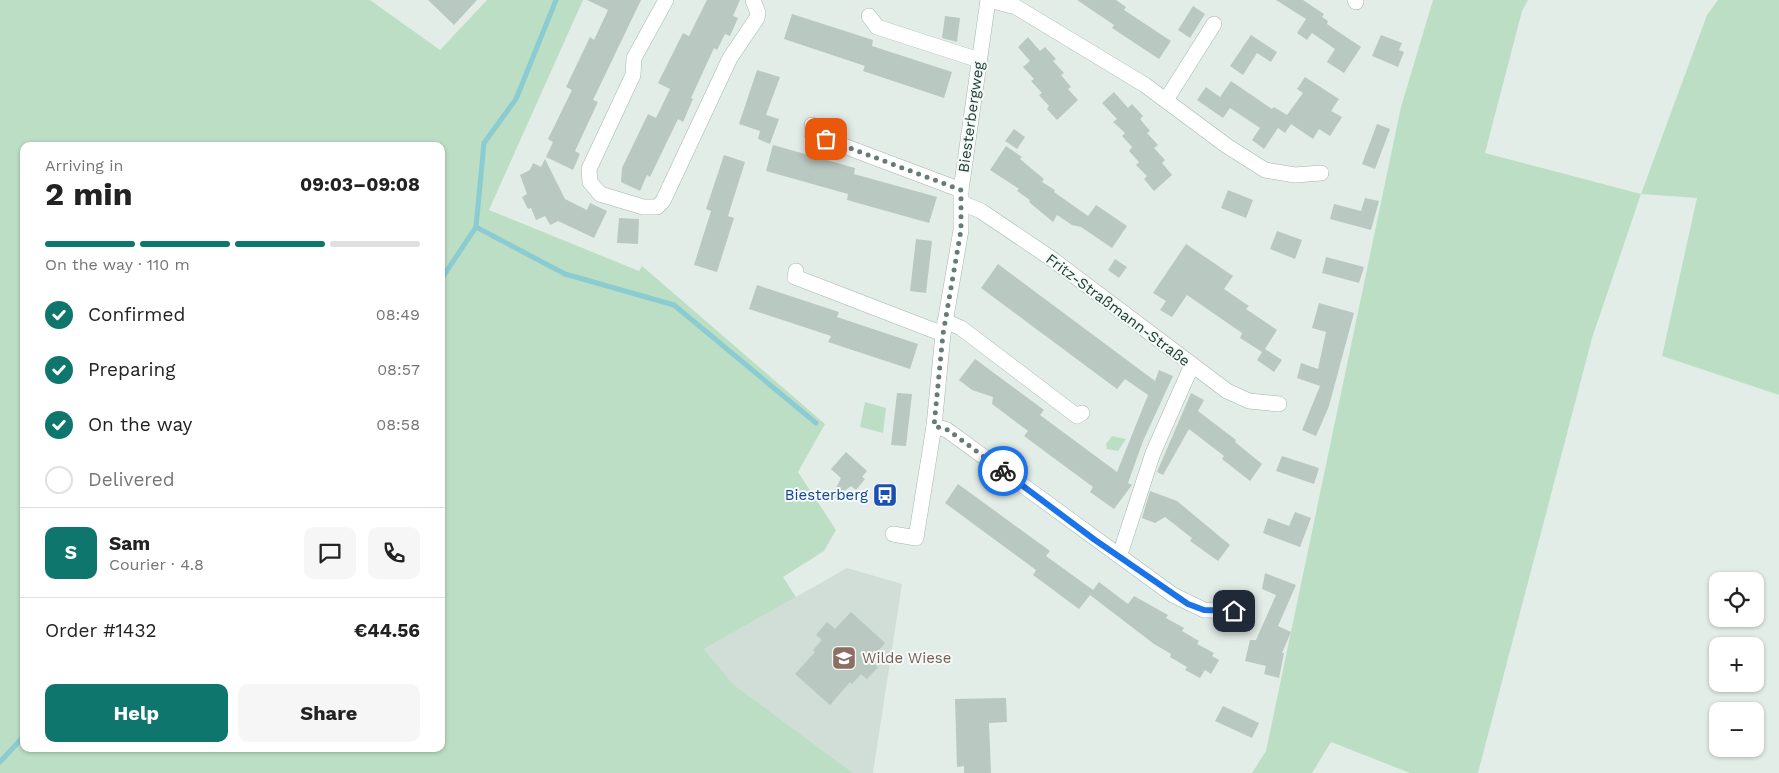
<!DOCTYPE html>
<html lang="en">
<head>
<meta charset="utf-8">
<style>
	body { margin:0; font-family:"Work Sans",sans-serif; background:#f6f6f6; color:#222; height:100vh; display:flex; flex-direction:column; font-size:19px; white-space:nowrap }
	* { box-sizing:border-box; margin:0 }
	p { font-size:16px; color:#767676 }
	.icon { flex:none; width:28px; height:28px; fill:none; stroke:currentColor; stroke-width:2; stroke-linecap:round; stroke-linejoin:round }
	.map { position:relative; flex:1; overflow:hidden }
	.panel { position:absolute; left:20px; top:142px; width:425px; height:610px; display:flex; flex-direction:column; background:#fff; border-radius:10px; box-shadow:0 1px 4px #0004 }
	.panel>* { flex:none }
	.controls { position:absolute; left:1709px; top:572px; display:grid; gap:10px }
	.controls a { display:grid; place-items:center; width:55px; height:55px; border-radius:10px; background:#fff; box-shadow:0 1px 4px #0004; font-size:25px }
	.pin { position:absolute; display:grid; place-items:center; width:42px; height:42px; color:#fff; margin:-21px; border-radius:10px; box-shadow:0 2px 8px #0006 }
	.courier { position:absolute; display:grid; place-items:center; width:50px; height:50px; margin:-25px; border:4px solid #1a73e8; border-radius:50%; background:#fff; color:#222; box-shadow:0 1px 6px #0007 }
	.overview em { font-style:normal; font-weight:700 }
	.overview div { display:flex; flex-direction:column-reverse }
	.overview { display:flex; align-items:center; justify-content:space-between; height:85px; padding:0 25px }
	h1 { font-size:32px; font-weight:700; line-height:38px }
	.bar { display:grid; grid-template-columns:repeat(4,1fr); gap:8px 5px; align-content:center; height:60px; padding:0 25px }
	.bar i { height:6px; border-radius:4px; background:#e0e0e0 }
	.bar .active { background:#0f766e }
	.bar p { grid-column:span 4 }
	.line { display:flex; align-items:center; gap:12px; padding:0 25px; border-top:1px solid #e0e0e0 }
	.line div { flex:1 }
	.round { display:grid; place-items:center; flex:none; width:52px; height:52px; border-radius:10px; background:#f6f6f6 }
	ol { padding:0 25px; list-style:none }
	li { display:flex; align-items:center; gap:15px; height:55px }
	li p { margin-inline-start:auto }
	li .icon { padding:5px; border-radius:50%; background:#0f766e; color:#fff; stroke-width:4 }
	li:last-child { color:#767676 }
	li i { width:28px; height:28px; border:2px solid #e0e0e0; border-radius:50% }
	.action { display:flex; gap:10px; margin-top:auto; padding:10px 25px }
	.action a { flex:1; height:58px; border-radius:10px; background:#0f766e; color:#fff; font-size:20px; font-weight:700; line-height:58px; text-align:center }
	.action a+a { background:#f6f6f6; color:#222 }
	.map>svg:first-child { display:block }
</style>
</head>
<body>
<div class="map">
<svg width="1779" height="773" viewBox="0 0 1779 773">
	<rect width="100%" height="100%" fill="#e3ede8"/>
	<path fill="#d1ddd7" d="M847 568 902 584 873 773H853L733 684 704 649Z"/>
	<g fill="#bcdec4" fill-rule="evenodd">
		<path d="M0 0H370L440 50 487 0H583L489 210 639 271 642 266 825 424 798 472 836 530 824 551 783 577 796 597 704 649 733 684 853 773H0ZM24 146H441V749H24Z"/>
		<path d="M1433 0H1528L1522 11 1485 153 1641 194 1707 15 1718 0H1779V395L1662 356 1697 198 1641 194 1592 338 1478 773H1410L1331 742 1312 773H1252L1266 751 1401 107Z"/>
		<path d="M865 402 886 408 883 433 860 427Z"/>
		<path d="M1112 436 1126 439 1118 451 1107 449 1106 444Z"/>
	</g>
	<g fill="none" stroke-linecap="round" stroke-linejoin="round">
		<g stroke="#8bcbd2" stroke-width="5">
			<path d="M476 227 565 274 674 305 816 423"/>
			<path d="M444 275 476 227 484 143 516 99 556 0"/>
			<path d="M0 762 24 736"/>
		</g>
	</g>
	<g fill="#b9c8c1">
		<path d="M428 0H477L454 25Z"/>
		<path d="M587 0H641L593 100 598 102 575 151 580 154 573 170 546 157 553 142 548 139 572 90 566 87 590 37 594 40 608 10Z"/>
		<path d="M707 0H740L733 16 738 18 730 36 725 34 717 50 714 48 691 98 693 99 683 122 678 119 650 177 647 175 640 191 621 182 622 168 648 114 656 118 670 89 658 83 683 33 689 36Z"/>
		<path d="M1077 0H1116L1126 7 1124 10 1171 41 1159 59 1112 28 1114 25Z"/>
		<path d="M1276 0H1303L1324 14 1322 17 1328 21 1327 24 1361 47 1344 73 1327 62 1335 49 1312 33 1307 40 1297 33 1306 19Z"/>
		<path d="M1193 6 1205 14 1190 38 1178 30Z"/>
		<path d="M792 14 873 40 872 46 952 72 944 98 863 71 865 66 784 39Z"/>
		<path d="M945 16 960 18 957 42 942 38Z"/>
		<path d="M1251 35 1277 52 1271 62 1257 53 1243 75 1230 66Z"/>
		<path d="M1381 35 1402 43 1399 50 1404 52 1398 67 1372 56Z"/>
		<path d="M1028 37 1040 51 1045 47 1056 59 1053 61 1064 73 1061 75 1071 87 1068 89 1078 100 1057 120 1047 109 1049 106 1039 95 1042 93 1031 81 1034 79 1023 67 1030 61 1018 47Z"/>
		<path d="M757 70 780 77 766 115 779 119 770 144 758 139 760 131 739 124Z"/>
		<path d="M1305 77 1339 99 1331 111 1342 117 1330 136 1319 129 1313 139 1291 124 1285 133 1278 128 1264 149 1252 140 1260 128 1230 108 1223 118 1197 100 1206 87 1220 97 1231 81 1272 109 1274 107 1287 115 1303 93 1297 89Z"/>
		<path d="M1114 92 1128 108 1132 104 1143 116 1140 119 1150 131 1147 133 1158 145 1154 148 1165 160 1162 163 1172 175 1154 191 1144 179 1147 176 1136 165 1139 162 1129 151 1132 147 1122 136 1125 133 1113 122 1117 119 1102 103Z"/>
		<path d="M1377 124 1390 129 1375 169 1362 164Z"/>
		<path d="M1014 129 1025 137 1017 149 1005 141Z"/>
		<path d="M773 145 855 168 854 174 937 197 929 223 847 200 848 194 766 171Z"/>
		<path d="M1006 146 1022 157 1020 159 1044 179 1042 182 1055 190 1054 192 1088 216 1096 205 1127 226 1112 248 1081 227 1072 225 1057 215 1053 222 1029 202 1030 200 1017 191 1019 189 990 170Z"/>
		<path d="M724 155 745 162 728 216 734 218 717 272 694 265 711 211 706 209Z"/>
		<path d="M545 159 565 199 587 210 590 203 607 211 594 238 558 221 550 225 545 216 536 220 531 208 528 209 522 197 527 194 520 175 530 170 533 163 541 167Z"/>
		<path d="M1228 190 1253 200 1246 218 1221 208Z"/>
		<path d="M1365 198 1379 201 1371 230 1330 219 1334 204 1361 211Z"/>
		<path d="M619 218 639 219 638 244 617 243Z"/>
		<path d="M1277 231 1302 240 1295 259 1270 249Z"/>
		<path d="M916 239 932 241 926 293 910 291Z"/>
		<path d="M1186 244 1233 276 1224 289 1249 306 1246 309 1277 330 1265 349 1282 360 1274 372 1257 360 1262 352 1240 338 1242 333 1187 295 1172 317 1160 310 1166 301 1153 293Z"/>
		<path d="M1326 257 1364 267 1359 283 1322 273Z"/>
		<path d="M1115 259 1127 267 1119 278 1108 270Z"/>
		<path d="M998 264 1155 381 1159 370 1173 376 1143 441 1128 483 1132 485 1114 509 1090 492 1093 487 1024 436 1028 431 992 404 993 397 972 390 959 380 975 359 1044 410 1040 415 1117 472 1148 395 1125 379 1117 389 981 288Z"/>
		<path d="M757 285 839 312 837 317 918 344 910 369 828 342 831 336 749 309Z"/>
		<path d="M1319 303 1354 313 1329 406 1316 436 1302 430 1320 386 1297 378 1301 363 1318 369 1326 332 1312 328Z"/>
		<path d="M897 393 912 394 906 446 891 445Z"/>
		<path d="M1191 393 1204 400 1198 411 1236 440 1235 442 1262 464 1250 481 1222 459 1224 456 1189 429 1163 475 1157 472Z"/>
		<path d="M846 452 867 471 862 477 865 479 856 490 851 486 829 502 841 478 831 469Z"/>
		<path d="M1282 456 1319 468 1314 484 1276 471Z"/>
		<path d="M958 484 1050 551 1046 556 1093 590 1099 582 1128 604 1134 596 1168 615 1166 618 1184 628 1182 631 1199 641 1197 644 1214 653 1212 656 1219 660 1211 674 1205 670 1200 678 1185 670 1187 667 1170 657 1171 654 1154 644 1090 595 1079 609 1033 575 1036 570 945 503Z"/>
		<path d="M1150 491 1177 501 1230 545 1218 561 1190 541 1192 538 1165 517 1155 523 1142 518Z"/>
		<path d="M1295 512 1311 518 1300 547 1263 533 1268 518 1289 526Z"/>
		<path d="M1265 573 1296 585 1278 626 1291 632 1282 653H1284L1279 678 1264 674 1266 666 1245 661 1250 640H1256L1276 595 1262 589Z"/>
		<path d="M851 612 885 643 870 660 878 667 867 679 861 674 852 684 850 682 830 705 795 674 815 652 813 650 822 640 816 635 827 622 835 629Z"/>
		<path d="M1006 698 1007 722 989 723 991 773H964V766L957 767 955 699Z"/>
		<path d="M1223 706 1259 723 1252 738 1215 721Z"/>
	</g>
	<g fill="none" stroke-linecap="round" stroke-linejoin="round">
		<defs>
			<g id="street">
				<path d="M666 0 634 58 633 75 589 169 590 182 600 194 643 207H657L663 201 730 58 757 18 758 13 753 0"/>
				<path d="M989 0 1016 7 1145 85 1227 146 1265 170 1295 175 1321 173"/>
				<path d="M1355 0 1356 2"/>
				<path d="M869 16 877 27 979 60"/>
				<path d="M1166 100 1214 24"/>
				<path d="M812 125V134L961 190"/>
				<path d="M962 203 981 211 1052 259 1227 391 1249 401 1279 404"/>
				<path d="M796 271 795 277 943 334"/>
				<path d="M945 321 961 328 1077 416 1082 413"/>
				<path d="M934 426 947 430 1173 595 1204 610 1234 611"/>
				<path d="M893 534 916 538 934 426 943 334 961 230V190L988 0"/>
				<path d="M1118 555 1122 548 1153 453 1192 365"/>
			</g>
		</defs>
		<use href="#street" stroke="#a6b5af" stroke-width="16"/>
		<use href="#street" stroke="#fff" stroke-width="15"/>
	</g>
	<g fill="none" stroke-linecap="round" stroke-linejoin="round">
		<path stroke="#667c74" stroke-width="5" stroke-dasharray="0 9" d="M826 139 961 190V230L943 334 934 426 948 430 1003 471"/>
		<path stroke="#1a73e8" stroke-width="6" d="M1003 471 1095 540 1188 604 1204 610 1234 611"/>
	</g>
	<defs>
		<symbol id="bus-square" viewBox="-11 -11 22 22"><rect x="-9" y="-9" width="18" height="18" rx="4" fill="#1a4fb4" stroke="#f4faf7"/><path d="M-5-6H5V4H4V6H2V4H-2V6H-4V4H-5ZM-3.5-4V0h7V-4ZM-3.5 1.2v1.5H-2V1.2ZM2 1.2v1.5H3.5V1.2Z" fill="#fff"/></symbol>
		<symbol id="school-square" viewBox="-11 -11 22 22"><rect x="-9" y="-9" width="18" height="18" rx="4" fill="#8d6e63" stroke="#f4faf7"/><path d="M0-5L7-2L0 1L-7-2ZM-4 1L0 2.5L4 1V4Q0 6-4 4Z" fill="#fff"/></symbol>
	</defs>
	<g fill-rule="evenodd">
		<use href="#bus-square" x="871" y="481" width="28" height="28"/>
		<use href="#school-square" x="830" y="644" width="28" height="28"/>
	</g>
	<g text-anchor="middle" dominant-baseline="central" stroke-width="4" stroke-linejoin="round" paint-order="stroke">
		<g font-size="15" fill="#233f36" stroke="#f4faf7">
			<text transform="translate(971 117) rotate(-82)">Biesterbergweg</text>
			<text transform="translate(1118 310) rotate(37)">Fritz-Straßmann-Straße</text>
		</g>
		<g font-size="15" fill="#164399" stroke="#f4faf7" text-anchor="end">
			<text x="868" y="495">Biesterberg</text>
		</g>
		<g font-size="15" fill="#785e54" stroke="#f4faf7" text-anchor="start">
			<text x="862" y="658">Wilde Wiese</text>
		</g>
	</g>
</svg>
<div class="controls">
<a><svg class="icon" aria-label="locate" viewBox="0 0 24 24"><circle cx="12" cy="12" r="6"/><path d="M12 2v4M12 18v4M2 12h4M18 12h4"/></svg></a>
<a>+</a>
<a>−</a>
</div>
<div class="pin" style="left:826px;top:139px;background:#ea580c"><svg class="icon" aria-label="bag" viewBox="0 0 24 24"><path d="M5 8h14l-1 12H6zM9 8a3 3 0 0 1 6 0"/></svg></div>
<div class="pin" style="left:1234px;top:611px;background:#1f2937"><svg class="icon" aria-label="home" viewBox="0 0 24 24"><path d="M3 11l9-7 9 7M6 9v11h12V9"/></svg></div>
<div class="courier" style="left:1003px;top:471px"><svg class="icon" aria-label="bike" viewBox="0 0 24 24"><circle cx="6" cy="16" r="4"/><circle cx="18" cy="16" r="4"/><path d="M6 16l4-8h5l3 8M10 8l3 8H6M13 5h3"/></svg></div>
<section class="panel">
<div class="overview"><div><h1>2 min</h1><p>Arriving in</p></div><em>09:03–09:08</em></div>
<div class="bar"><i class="active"></i><i class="active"></i><i class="active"></i><i></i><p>On the way · 110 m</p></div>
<ol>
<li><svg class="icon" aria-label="check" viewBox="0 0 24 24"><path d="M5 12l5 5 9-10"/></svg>Confirmed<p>08:49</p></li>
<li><svg class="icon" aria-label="check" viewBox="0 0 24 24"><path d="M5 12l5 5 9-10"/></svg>Preparing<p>08:57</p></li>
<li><svg class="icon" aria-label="check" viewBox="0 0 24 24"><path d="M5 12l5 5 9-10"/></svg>On the way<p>08:58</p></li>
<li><i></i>Delivered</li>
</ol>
<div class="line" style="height:90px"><b class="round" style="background:#0f766e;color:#fff">S</b><div><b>Sam</b><p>Courier · 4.8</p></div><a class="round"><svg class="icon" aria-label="chat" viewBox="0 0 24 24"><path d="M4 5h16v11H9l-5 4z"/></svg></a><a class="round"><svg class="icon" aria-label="phone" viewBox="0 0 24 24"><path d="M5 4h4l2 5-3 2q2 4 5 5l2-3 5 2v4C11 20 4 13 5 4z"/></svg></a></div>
<div class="line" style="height:65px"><div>Order #1432</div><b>€44.56</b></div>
<div class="action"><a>Help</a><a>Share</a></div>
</section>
</div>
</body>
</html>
